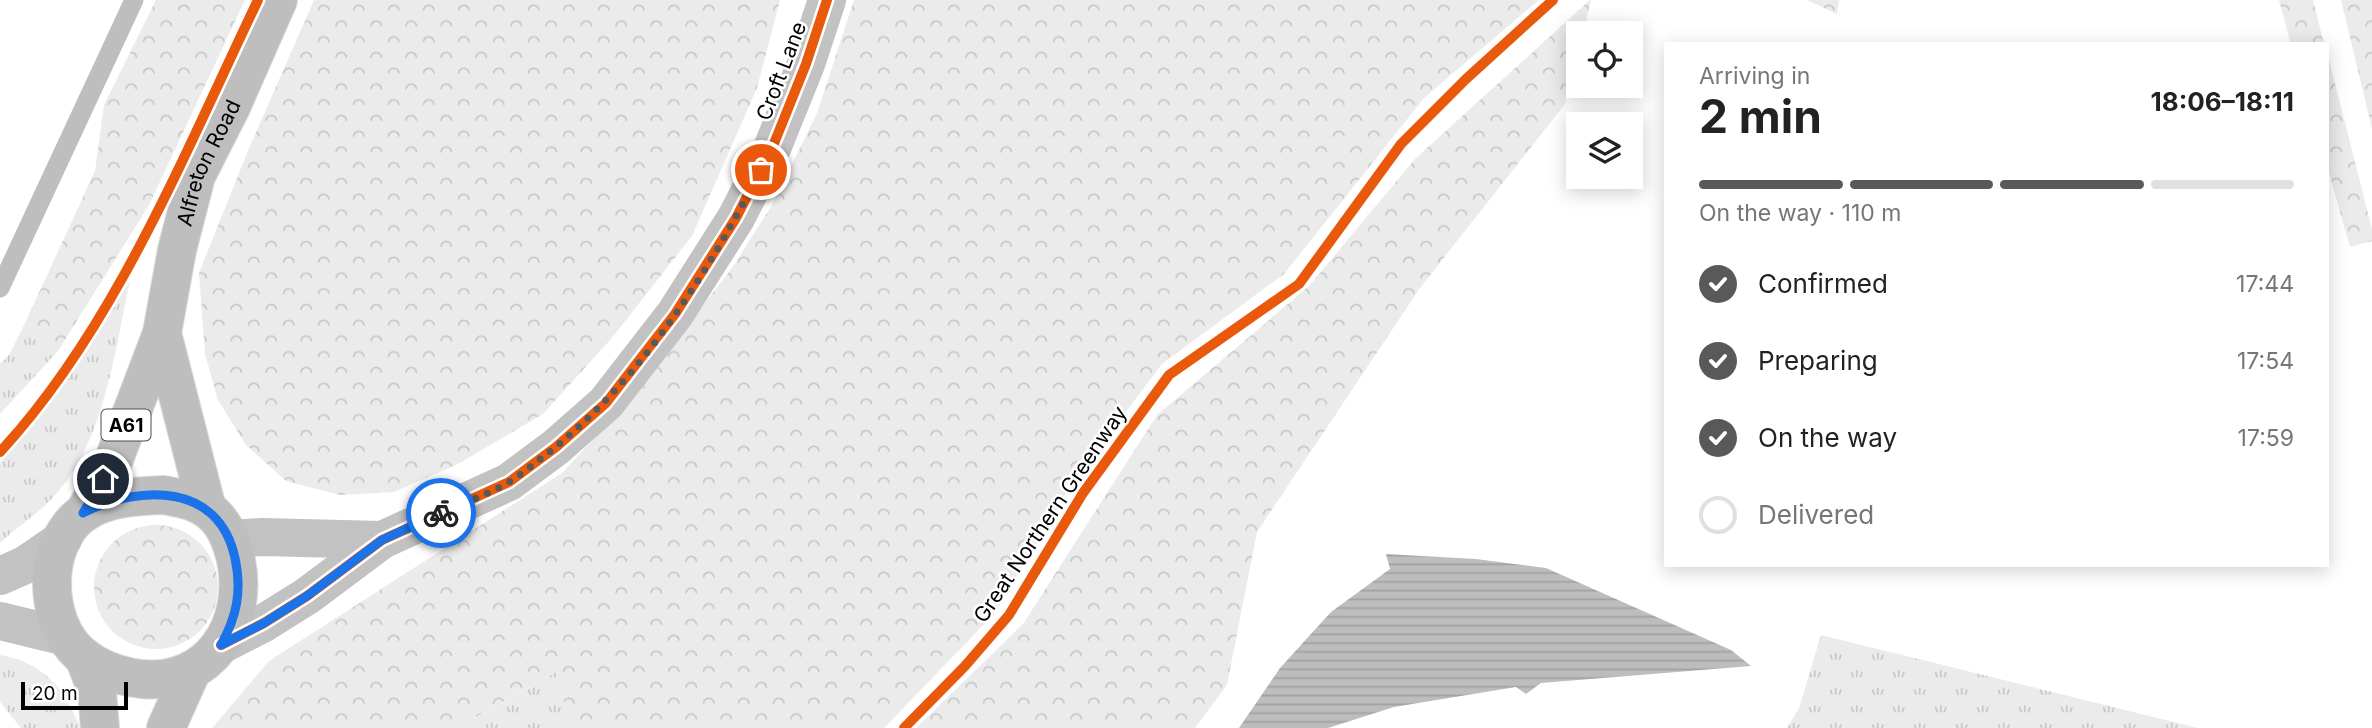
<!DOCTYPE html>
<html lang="en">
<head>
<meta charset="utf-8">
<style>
	body { margin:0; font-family:Inter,sans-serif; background:#f6f6f6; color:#222; height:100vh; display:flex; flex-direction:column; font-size:26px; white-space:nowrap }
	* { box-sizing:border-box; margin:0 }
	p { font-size:23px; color:#767676 }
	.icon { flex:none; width:38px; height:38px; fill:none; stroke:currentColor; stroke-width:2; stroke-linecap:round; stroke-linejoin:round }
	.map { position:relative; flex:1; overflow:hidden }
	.drawer { position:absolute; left:1664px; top:42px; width:665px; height:525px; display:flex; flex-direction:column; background:#fff; border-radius:0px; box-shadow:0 4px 18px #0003 }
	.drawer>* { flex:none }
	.buttons { position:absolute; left:1566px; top:21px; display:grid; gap:14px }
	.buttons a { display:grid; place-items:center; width:77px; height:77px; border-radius:0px; background:#fff; box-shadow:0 4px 18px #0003; font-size:35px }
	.scale { position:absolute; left:21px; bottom:18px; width:107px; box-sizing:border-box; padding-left:7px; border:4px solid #000; border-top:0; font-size:19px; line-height:24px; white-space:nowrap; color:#000; -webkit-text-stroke:5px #fff; paint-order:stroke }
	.pin { position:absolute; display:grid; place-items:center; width:60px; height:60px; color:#fff; margin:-30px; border:4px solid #fff; border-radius:50%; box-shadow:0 2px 7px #0007 }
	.courier { position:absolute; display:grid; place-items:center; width:70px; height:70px; margin:-35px; border:5px solid #1a73e8; border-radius:50%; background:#fff; color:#222; box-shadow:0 2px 9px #0007 }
	.summary em { font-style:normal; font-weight:700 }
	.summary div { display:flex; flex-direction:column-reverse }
	.summary { display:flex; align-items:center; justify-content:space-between; height:119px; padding:0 35px }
	h1 { font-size:46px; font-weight:700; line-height:52px }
	.bar { display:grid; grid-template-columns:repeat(4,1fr); gap:10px 7px; align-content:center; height:84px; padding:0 35px }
	.bar i { height:9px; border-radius:5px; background:#e0e0e0 }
	.bar .selected { background:#595959 }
	.bar p { grid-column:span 4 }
	ol { padding:0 35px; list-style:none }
	li { display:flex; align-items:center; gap:21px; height:77px }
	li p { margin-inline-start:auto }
	li .icon { padding:7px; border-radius:50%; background:#595959; color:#fff; stroke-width:4 }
	li:last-child { color:#767676 }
	li i { width:38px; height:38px; border:4px solid #e0e0e0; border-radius:50% }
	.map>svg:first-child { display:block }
</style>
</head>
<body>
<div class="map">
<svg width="2372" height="728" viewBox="0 0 2372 728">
	<defs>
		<pattern id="grass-tufts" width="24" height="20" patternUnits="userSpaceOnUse" patternTransform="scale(1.75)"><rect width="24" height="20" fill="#ebebeb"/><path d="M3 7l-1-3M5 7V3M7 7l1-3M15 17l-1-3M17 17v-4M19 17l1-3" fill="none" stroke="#c8c8c8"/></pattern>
		<pattern id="forest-crowns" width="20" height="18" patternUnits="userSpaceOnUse" patternTransform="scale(1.75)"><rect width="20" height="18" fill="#ebebeb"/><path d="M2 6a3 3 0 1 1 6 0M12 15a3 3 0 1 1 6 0" fill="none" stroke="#c8c8c8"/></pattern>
		<pattern id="water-rules" width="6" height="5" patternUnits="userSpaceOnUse" patternTransform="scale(1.75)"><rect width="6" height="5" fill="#bdbdbd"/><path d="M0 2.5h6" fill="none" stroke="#a1a1a1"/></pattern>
	</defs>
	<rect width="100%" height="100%" fill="#fff"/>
	<g fill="url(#grass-tufts)">
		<path d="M130 281C114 352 106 436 57 493 41 512 18 526 0 543V462C51 408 88 342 130 281Z"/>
		<path d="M26 321 58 351 0 414V364L9 355Z"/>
		<path d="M1821 635 2198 728H1787L1799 708Z"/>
		<path d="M0 655C43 662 65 689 80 728H21L0 702Z"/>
		<path d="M556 672 571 728H470L473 719Z"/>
	</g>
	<g fill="url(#forest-crowns)">
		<path d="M156 0H245L149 205 58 351 26 321 95 171 104 105Z"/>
		<path d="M314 0H780L757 88 692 236 611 339 543 414 458 464 394 492 340 495 286 481 246 445 218 400 205 354 199 273 247 153Z"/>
		<path d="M854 0H1539L1424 98 1284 274 1162 364 1074 480 995 613 884 728H571L556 672 474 718 470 728H212L269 661 562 473 629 401 732 268 772 205 817 113Z"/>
		<path d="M1590 0H1591L1583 33H1578V50L1565 104 1420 288 1257 532 1227 685 1195 728H916L1023 624 1157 415 1309 286 1416 158Z"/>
		<path d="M1807 0H1839L1837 14Z"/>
		<path d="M2279 0H2313L2324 44H2291Z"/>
		<path d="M2341 0H2372V129Z"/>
		<path d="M2328 56 2372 229V241L2350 247 2328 169Z"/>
		<circle cx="156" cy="587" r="62"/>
	</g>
	<path fill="url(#water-rules)" d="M1386 554 1476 559 1546 568 1731 650 1751 666 1541 683 1526 694 1516 687 1394 707 1328 728H1239L1280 668 1331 612 1390 569Z"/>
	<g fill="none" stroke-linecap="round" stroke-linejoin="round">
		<defs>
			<g id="highway">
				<path d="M162 333 207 509"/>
				<path d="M164 495C179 498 195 500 208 510 224 521 232 542 236 560 249 624 210 686 141 679 117 676 97 669 79 653 43 620 42 544 82 514 106 497 136 496 164 495Z"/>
				<path id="s1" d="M84 513 113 462 162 333 177 250 196 176 231 107 278 0"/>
				<path d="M84 657 97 691 100 728"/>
				<path d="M166 728 191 672"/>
			</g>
		</defs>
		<use href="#highway" stroke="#dbdbdb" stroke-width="40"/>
		<path stroke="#bebebe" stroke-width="19" d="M0 288 134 0"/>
		<g stroke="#c2c2c2" stroke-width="38">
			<path d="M230 539 262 537 382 540"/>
			<path d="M0 576 25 565 63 539"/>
			<path d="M0 621 66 637"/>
			<path d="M221 645 264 623 307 596 382 540 509 482 556 447 606 403 675 314 736 218 773 146 806 64 827 0"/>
		</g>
		<use href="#highway" stroke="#bebebe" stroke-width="38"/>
		<defs>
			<g id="cycleway">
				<path d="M0 452C115 328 185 152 258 0"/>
				<path d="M221 645 264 623 307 596 382 540 509 482 556 447 606 403 675 314 736 218 773 146 806 64 827 0"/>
				<path d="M904 728 965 666 1009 615 1083 493 1169 375 1299 284 1401 144 1466 79 1553 0"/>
			</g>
		</defs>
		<use href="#cycleway" stroke="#fff" stroke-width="15"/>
		<use href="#cycleway" stroke="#e8590c" stroke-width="10"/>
	</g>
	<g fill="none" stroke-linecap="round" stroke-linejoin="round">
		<path stroke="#595959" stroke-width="7" stroke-dasharray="0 12.6" d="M441 513C463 503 487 495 509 482 521 475 532 465 543 457 639 383 706 276 761 170"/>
		<path stroke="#1a73e8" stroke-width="9" d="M103 479 83 513C140 484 219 483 235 558 242 591 237 616 221 645L264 623 307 596 382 540 441 513"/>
	</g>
	<g text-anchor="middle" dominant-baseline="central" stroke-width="5" stroke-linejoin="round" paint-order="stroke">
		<rect fill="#fff" stroke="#4c4c4c" stroke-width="2" x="101.5" y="409.5" width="49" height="31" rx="5"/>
		<g font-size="19" font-weight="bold" fill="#000">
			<text x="126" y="425">A61</text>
		</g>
		<g font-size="21" fill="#000" stroke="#fff">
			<text transform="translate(781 71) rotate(-69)">Croft Lane</text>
			<text stroke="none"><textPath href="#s1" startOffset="374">Alfreton Road</textPath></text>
			<text transform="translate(1050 514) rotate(-56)">Great Northern Greenway</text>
		</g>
	</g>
</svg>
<div class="buttons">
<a><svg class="icon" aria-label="locate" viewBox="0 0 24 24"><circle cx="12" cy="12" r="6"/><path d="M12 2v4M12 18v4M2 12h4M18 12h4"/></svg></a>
<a><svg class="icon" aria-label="layers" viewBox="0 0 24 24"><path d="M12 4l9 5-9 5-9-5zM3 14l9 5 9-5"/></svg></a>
</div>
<div class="scale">20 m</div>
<div class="pin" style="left:761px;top:170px;background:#ea580c"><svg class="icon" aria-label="bag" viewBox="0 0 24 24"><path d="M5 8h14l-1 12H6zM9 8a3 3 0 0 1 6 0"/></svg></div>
<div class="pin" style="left:103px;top:479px;background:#1f2937"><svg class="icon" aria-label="home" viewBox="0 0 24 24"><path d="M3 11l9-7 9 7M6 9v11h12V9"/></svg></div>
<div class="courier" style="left:441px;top:513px"><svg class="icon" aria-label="bike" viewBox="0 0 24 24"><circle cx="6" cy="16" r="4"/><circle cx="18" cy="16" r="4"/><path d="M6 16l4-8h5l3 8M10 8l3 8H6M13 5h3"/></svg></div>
<section class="drawer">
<div class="summary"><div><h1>2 min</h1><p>Arriving in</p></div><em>18:06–18:11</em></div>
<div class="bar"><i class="selected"></i><i class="selected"></i><i class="selected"></i><i></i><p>On the way · 110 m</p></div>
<ol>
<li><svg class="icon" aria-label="check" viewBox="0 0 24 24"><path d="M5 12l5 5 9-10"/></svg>Confirmed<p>17:44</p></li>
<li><svg class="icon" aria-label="check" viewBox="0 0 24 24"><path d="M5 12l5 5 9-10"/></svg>Preparing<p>17:54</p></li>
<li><svg class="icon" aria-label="check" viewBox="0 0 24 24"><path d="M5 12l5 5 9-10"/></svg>On the way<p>17:59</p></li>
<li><i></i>Delivered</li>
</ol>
</section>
</div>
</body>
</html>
